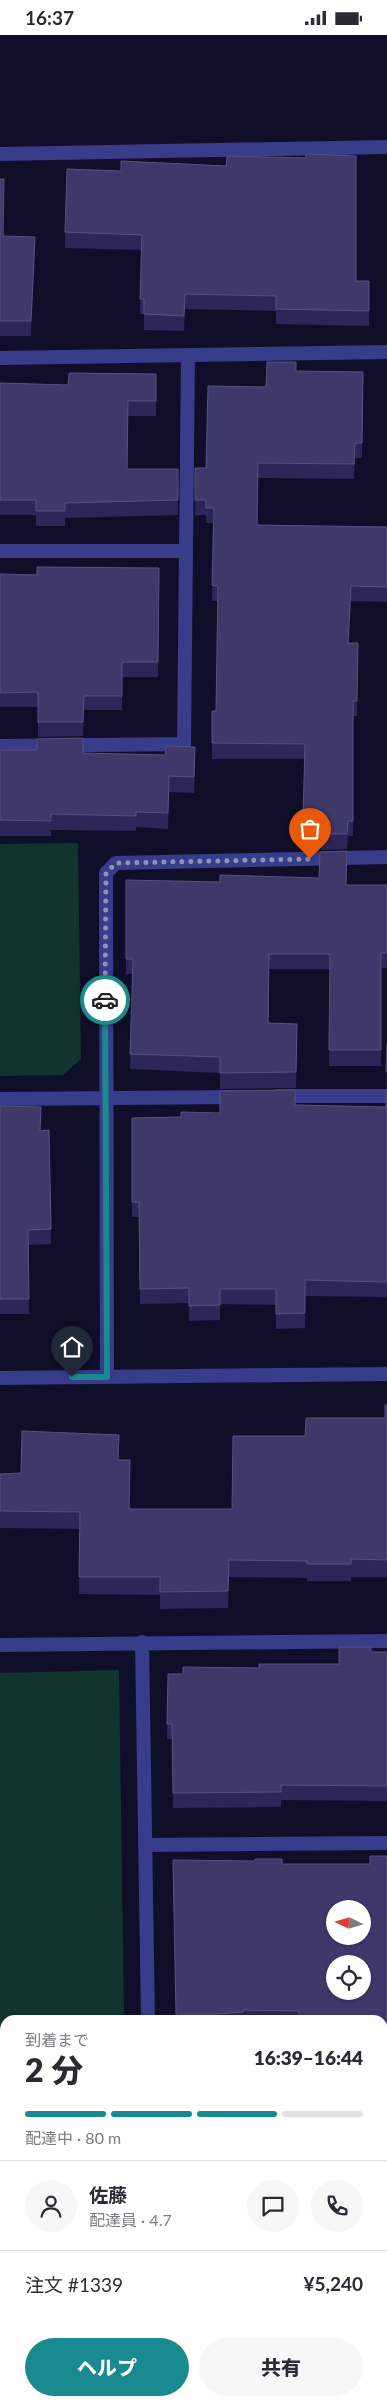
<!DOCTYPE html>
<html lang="ja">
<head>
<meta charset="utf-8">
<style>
	body { margin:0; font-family:Lato,"Noto Sans JP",sans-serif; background:#f7f7f7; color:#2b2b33; height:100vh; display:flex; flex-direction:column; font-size:19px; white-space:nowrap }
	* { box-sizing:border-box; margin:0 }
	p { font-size:16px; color:#7c7c81 }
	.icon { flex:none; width:28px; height:28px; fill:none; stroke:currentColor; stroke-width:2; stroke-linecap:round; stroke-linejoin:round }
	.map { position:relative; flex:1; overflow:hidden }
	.panel { position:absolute; left:0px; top:1980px; width:388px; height:391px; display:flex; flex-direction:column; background:#fff; border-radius:15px 15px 0 0; box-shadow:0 1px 4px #0004 }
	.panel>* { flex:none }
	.needle { width:32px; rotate:275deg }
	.tools { position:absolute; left:326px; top:1865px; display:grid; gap:10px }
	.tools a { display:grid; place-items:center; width:45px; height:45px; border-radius:50%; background:#fff; box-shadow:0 1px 4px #0004; font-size:25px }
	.pin { position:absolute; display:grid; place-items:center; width:42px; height:42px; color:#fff; margin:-51px -21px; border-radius:50% 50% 50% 0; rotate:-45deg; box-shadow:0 0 5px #0007 }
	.pin .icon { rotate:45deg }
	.courier { position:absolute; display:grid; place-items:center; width:50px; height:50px; margin:-25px; border:4px solid #198a8f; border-radius:50%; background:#fff; color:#222; box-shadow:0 1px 6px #0007 }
	.headline em { font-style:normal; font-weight:800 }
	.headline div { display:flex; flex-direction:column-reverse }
	.headline { display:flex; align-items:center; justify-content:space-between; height:85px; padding:0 25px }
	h1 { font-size:32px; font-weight:800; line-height:38px }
	.bar { display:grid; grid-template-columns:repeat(4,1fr); gap:8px 5px; align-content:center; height:60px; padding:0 25px }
	.bar i { height:6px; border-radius:4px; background:#e1e1e2 }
	.bar .current { background:#198a8f }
	.bar p { grid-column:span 4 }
	.line { display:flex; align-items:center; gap:12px; padding:0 25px; border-top:1px solid #e1e1e2 }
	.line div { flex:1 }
	.round { display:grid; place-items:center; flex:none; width:52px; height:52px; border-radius:26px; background:#f7f7f7 }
	.button { display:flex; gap:10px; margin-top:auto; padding:10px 25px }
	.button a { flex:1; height:58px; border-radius:30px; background:#198a8f; color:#fff; font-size:20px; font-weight:800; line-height:58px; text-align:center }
	.button a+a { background:#f7f7f7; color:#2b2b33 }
	.status { display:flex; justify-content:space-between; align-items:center; height:35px; padding:0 25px; background:#fff; direction:ltr }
	.status svg { height:14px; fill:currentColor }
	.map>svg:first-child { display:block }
</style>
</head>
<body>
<div class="status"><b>16:37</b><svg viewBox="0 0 49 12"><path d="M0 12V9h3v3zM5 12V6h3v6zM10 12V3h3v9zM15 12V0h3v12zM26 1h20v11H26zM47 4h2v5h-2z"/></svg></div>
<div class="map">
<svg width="387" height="2371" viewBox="0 0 387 2371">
	<rect width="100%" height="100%" fill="#100f2a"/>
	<g fill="#11342f">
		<path d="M78 808 81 1024 63 1040 0 1041V809Z"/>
		<path d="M119 1635 124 1978 116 1985H5V1993H0V1638Z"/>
	</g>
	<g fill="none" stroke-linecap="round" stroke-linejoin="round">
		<g stroke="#373c8b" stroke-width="14">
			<path d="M0 119 387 112"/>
			<path d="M0 323 387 317"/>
			<path d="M0 516H186"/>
			<path d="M0 711 184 709 188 321"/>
			<path d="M278 1061H387"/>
			<path d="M0 1064 239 1062"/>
			<path d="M107 1342 106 838 116 828 387 822"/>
			<path d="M0 1343 387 1339"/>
			<path d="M142 1607 148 1985"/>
			<path d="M0 1610 387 1606"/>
			<path d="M145 1810 387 1808"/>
			<path d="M0 2017H5"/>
			<path d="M382 2211H387"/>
			<path d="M0 2216H5"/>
		</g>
	</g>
	<g fill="#2c2659">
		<path d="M226 131 356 246H369V291L276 289V276L185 274 184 296 144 295V279H140L141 215 65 213V197L121 136Z"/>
		<path d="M0 144 4 201 35 217 31 301H0Z"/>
		<path d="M296 336 363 337 362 423H355L354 444 258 443 257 490 387 492V567L351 566 349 608H358L357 681H353V801H348L347 814 321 815V797H303L305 724H212V676H216L218 566H212L213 488H206V480H195V433H206L266 352Z"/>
		<path d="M156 339V381H128L127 434H178V480L65 483V491H36V480H0V348L68 350Z"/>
		<path d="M159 533 158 642H122V675H84L83 701 38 702V672H0V539L37 540Z"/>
		<path d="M0 715 83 718 195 728 194 758 169 757 168 794 136 792V796L51 795V801H0Z"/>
		<path d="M126 845 347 850H387V933H381V1031H329L330 934H269V988L297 1005 296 1053 220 1054V1038L130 1034 133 939H126Z"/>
		<path d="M387 1009V1052H386Z"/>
		<path d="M387 1054V1262L305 1261V1293L276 1294V1270L220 1269V1285L189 1286V1268L140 1269 139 1182H132V1083L181 1082 295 1070 386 1072Z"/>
		<path d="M0 1071 40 1096 49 1095 51 1209 29 1210V1279H0Z"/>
		<path d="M387 1370V1542H351V1546H307V1543L229 1542 228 1573 160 1574V1560L79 1559 80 1494 0 1493V1439L21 1438 119 1425 130 1474H232L305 1401 385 1383Z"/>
		<path d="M371 1617H387V1766L281 1765V1772L173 1773 172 1704H167L168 1639H183L259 1633 339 1629Z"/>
		<path d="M387 1821V2004L382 2005V1985H176L173 1841 282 1829H370Z"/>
		<path d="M382 2005 387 2006V2180H382Z"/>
		<path d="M5 2042V2117L2 2118V2186H0V2043Z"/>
		<rect x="382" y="2232" width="5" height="74"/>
	</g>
	<g fill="#19153e">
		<path d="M35 202V217L31 301V286Z"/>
		<path d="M351 551V566L348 623V608Z"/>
	</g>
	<g fill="#3e396a" stroke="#565282" fill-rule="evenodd">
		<path d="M306 119 356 121V246H369V276L276 274V261L185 259 184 281 144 279V264H140L142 200 65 197 67 134 121 136V126L226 131 227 121 306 123Z"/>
		<path d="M0 144H4L3 201 35 202 31 286H0Z"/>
		<path d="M267 327H296V336L363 337 362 408H355L354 429 258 428 257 490 387 492V552L351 551 348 608H358L357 666H353V786H348L347 799H321L322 782H303L305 709 212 708V676H216L218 551 212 550 214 473H206V465H195V433H206L208 351 266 352Z"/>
		<path d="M69 338 156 339V366H128L127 434H178V465L65 468V476H36V465H0V348L68 350Z"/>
		<path d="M37 532 159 533 158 627H122V661H84L83 687H38V657L0 658V539L37 540Z"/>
		<path d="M83 703V718L165 720 166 711 195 712 194 742 169 741 168 778 136 777V781L51 779V786L0 785V715H37V704Z"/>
		<path d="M347 816 346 850H387V918H381V1015H329L330 919H269L268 988 297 989 296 1037 220 1038V1022L130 1019 133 924H126V845L220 847V840L319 843 320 817Z"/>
		<path d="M387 1009V1037H386Z"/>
		<path d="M387 1054V1247L305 1245V1278L276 1279V1254H220V1270L189 1271V1253L140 1254 139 1167H132V1083L181 1082V1077L220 1078V1056L295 1055V1070L386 1072V1055Z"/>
		<path d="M0 1071 41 1072 40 1096 49 1095 51 1194 28 1195 29 1264H0Z"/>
		<path d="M385 1370H387V1525L351 1524V1529H307V1526L229 1525 228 1556 160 1557V1542H79L80 1477 0 1476V1439L21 1438 22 1396 119 1400 118 1425H130L129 1474H232L233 1401H305L306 1383H385Z"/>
		<path d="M339 1612H371V1617H387V1751L281 1750V1757L173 1758 172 1689H167L168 1639H183V1632L259 1633V1629H339Z"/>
		<path d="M370 1821H387V1989H382V1985H299V1976L243 1975V1977L217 1979H176L173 1825 255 1826V1824H282V1829H370ZM335 1874H362V1901H335ZM335 1929H362V1956H335Z"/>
		<path d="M382 2005 387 2006V2164H382Z"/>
		<path d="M5 2042V2102H2V2170H0V2043Z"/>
		<rect x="382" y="2232" width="5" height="54"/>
		<path d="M0 2344H5V2366H308V2371H0Z"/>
	</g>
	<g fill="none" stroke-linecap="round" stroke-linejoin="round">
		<path stroke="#9291b4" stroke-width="5" stroke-dasharray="0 9" d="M105 965 106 838 116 828 310 824"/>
		<path stroke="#198a8f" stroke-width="6" d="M72 1342H107L105 965"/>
	</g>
</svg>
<div class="tools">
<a><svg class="needle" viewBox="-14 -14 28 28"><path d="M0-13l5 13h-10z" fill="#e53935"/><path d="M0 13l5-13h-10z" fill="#7c7c81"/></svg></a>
<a><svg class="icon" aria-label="locate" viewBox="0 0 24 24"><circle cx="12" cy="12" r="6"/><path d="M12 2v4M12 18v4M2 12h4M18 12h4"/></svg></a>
</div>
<div class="pin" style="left:310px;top:824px;background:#ea580c"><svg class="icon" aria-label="bag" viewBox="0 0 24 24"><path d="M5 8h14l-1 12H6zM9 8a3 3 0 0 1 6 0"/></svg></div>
<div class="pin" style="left:72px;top:1342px;background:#1f2937"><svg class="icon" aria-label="home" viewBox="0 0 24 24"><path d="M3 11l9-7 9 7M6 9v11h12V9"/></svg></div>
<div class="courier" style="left:105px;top:965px"><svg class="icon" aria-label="car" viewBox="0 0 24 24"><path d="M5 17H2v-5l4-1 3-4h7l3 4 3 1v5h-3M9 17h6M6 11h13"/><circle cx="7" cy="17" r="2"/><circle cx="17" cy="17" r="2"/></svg></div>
<section class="panel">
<div class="headline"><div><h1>2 分</h1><p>到着まで</p></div><em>16:39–16:44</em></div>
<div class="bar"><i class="current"></i><i class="current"></i><i class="current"></i><i></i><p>配達中 · 80 m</p></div>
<div class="line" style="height:90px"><a class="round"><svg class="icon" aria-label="person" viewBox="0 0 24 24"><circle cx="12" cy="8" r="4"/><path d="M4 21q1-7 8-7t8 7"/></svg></a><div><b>佐藤</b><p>配達員 · 4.7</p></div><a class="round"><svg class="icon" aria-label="chat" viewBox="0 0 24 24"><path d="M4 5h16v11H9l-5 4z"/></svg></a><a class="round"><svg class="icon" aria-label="phone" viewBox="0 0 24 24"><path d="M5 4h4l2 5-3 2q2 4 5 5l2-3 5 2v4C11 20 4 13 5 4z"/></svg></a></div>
<div class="line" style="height:65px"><div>注文 #1339</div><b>¥5,240</b></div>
<div class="button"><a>ヘルプ</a><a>共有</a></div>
</section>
</div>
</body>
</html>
